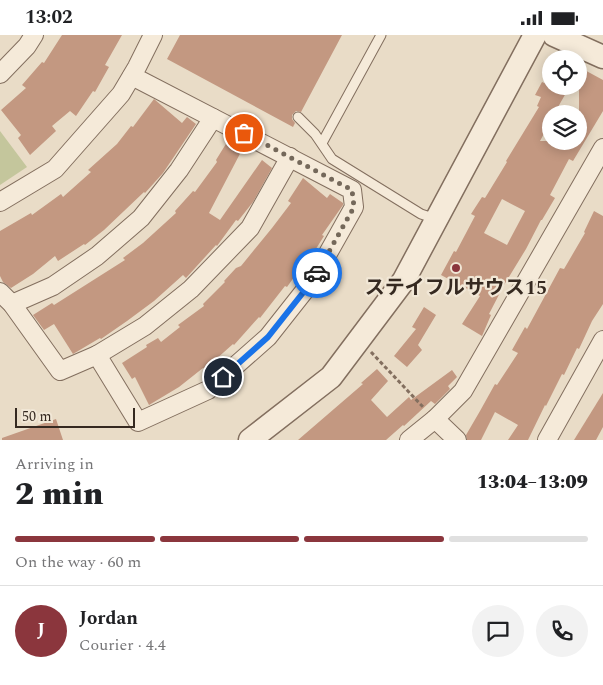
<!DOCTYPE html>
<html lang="en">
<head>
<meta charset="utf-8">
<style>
	body { margin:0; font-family:Spectral,"Noto Sans JP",serif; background:#f2f2f2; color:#202124; height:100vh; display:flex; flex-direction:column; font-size:19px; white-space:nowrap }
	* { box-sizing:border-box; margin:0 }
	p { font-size:16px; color:#757577 }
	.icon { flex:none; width:28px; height:28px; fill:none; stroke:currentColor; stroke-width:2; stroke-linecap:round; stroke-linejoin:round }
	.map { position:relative; height:405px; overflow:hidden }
	.sheet { display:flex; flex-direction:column; background:#fff; flex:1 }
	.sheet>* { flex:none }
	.tools { position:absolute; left:542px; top:15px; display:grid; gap:10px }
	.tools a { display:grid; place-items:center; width:45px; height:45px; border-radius:50%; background:#fff; box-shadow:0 2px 12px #0003; font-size:25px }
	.scale { position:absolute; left:15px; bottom:12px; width:120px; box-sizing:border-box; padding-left:5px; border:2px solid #352920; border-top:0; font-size:14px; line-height:18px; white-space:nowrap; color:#352920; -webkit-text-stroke:4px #f1e7d6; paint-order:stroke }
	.pin { position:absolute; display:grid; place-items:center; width:42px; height:42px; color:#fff; margin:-21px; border:2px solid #fff; border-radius:50%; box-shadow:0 1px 5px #0007 }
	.courier { position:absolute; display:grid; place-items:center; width:50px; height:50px; margin:-25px; border:4px solid #1a73e8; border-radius:50%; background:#fff; color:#222; box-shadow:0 1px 6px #0007 }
	.head em { font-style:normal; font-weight:800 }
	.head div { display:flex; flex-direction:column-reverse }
	.head { display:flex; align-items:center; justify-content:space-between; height:85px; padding:0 15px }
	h1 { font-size:32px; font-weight:800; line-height:38px }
	.bar { display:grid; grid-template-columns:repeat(4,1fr); gap:8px 5px; align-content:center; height:60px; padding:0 15px }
	.bar i { height:6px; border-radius:4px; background:#e0e0e0 }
	.bar .active { background:#8b363d }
	.bar p { grid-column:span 4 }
	.line { display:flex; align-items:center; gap:12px; padding:0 15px; border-top:1px solid #e0e0e0 }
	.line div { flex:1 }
	.round { display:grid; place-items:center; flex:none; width:52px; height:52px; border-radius:26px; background:#f2f2f2 }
	.status { display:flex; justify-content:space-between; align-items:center; height:35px; padding:0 25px; background:#fff; direction:ltr }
	.status svg { height:14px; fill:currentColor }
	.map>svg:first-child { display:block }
</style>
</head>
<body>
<div class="status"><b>13:02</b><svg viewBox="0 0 49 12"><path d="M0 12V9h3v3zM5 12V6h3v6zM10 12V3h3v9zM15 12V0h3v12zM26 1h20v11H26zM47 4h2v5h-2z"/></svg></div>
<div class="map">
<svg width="603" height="405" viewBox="0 0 603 405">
	<rect width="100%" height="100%" fill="#e9dcc7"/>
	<path fill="#c4c69c" d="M0 96 27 132 0 150Z"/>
	<g fill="#c39881" fill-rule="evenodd">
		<path d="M62 0H122L105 30 109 32 95 57 93 56 76 81 70 76 52 91 56 96 30 120 18 103 21 100 1 75 26 53 22 50 42 27 44 28Z"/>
		<path d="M180 0H342L301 77 296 76 292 80V84L295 88 293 92 167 24Z"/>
		<path d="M579 32 603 45V76L573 126 569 124 550 160 555 163 542 185H541L526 214 504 250 489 279 491 280 482 301 462 289 480 261 441 240 454 216 456 217 475 181 471 179 482 162 485 163 507 127 506 126 539 72 537 71 541 62 535 60 542 47 551 51H570L554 79H551V86L540 106H579ZM502 164 525 176 507 210 484 198Z"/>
		<path d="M154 64 182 88 187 82 196 89 163 138 145 158 144 157 104 195 85 210 84 209 58 226 55 221 33 239 11 253 3 247 0 241V196L31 178 32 180 61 159 63 162 91 137 88 135 117 109 131 91 133 92Z"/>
		<path d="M229 104 243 113 209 178 220 185 262 125 272 133 253 167 238 186 236 185 217 211 216 210 186 243 183 240 154 266 127 286 101 304 100 303 73 319 54 289 44 295 33 280 52 268 54 270 125 225 123 223 143 208 176 178 175 176 193 156 195 157 217 127 216 125Z"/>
		<path d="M303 143 327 163 330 159 343 168V170L322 200 324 201 309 225 307 224 287 252 285 251 260 283 259 282 234 310 233 309 205 334 203 333 179 352 149 370 135 342 132 344 122 328 147 312 146 310 158 303 161 307 180 292 178 290 204 271 203 269 225 247 224 246 236 233 241 231 272 193 291 168 288 166Z"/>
		<path d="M594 176 603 181V269L592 286 579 314 577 313 564 340 562 339 546 371 545 370 528 405H508L518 390 495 377 481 405H467L466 400 480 376 495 349 497 350 518 318 512 315 525 292 527 294 560 233 564 234 585 198 584 197Z"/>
		<path d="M424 272 436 280 418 310 422 315 407 332 394 321 416 294 412 292Z"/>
		<path d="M377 334 388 346 371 365 387 382 409 362 411 365 452 335 457 342 448 351 450 354 435 369 431 366 404 391 403 390 386 405H298L363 349 361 348Z"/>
		<path d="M603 358V392L596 405H574Z"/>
		<path d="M56 384 63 405H2V403Z"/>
	</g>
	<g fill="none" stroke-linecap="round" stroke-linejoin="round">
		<defs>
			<g id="service">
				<path d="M298 82 315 99 332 124 421 179 436 184"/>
				<path d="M322 108 381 0"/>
			</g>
			<g id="minor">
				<path d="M0 39 27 11 34 0"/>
				<path d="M0 167 55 134 121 59 137 32 153 0"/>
				<path d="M0 257 12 269 60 336 97 320 145 291 191 254 250 193 290 122"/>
				<path d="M12 269 53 251 97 221 141 183 179 135 213 83"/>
				<path d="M97 320 138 387 208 355 268 302 313 245 354 172 352 155 132 41"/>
				<path d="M435 384 457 405"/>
				<path d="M409 405 435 384 463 356 603 113"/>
				<path d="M547 405 603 305"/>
			</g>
			<g id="tertiary">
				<path d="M554 0 603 22"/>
				<path d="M250 405 331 342 404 245 535 0"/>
			</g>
		</defs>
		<use href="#service" stroke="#836f5f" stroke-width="11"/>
		<use href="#minor" stroke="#836f5f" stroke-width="20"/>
		<use href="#tertiary" stroke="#836f5f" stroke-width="25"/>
		<path stroke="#836f5f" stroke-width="3" stroke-dasharray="4 2.5" stroke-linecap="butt" d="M371 317 424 373"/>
		<use href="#service" stroke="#f5ead9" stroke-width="9"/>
		<use href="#minor" stroke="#f5ead9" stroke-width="18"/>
		<use href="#tertiary" stroke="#f5ead9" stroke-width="22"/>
	</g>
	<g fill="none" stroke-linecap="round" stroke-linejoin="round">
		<path stroke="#74685a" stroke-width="5" stroke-dasharray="0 9" d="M244 98 352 155 354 172 317 238"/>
		<path stroke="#1a73e8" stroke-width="6" d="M223 342 268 302 313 245 317 238"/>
	</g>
	<circle fill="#8b363d" stroke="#f1e7d6" stroke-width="2" cx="456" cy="233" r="5"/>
	<g text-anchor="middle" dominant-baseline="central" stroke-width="4.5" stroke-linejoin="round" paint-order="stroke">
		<g font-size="20" font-weight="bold" fill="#352920" stroke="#f1e7d6">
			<text x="456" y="253">ステイフルサウス15</text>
		</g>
	</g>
</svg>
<div class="tools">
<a><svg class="icon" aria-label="locate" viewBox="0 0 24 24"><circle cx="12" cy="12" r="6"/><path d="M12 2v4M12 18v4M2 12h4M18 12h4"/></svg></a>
<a><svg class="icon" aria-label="layers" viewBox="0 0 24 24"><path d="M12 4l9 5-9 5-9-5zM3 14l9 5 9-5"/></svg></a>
</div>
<div class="scale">50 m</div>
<div class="pin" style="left:244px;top:98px;background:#ea580c"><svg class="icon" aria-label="bag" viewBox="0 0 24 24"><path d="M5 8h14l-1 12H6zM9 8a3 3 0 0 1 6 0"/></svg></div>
<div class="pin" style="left:223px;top:342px;background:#1f2937"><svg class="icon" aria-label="home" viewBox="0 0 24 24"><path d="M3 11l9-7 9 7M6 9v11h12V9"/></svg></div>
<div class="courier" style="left:317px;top:238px"><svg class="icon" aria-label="car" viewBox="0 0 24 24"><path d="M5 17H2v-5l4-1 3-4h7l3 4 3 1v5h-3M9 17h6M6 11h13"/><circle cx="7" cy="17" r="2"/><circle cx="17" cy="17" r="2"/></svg></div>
</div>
<section class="sheet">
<div class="head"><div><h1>2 min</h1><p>Arriving in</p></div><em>13:04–13:09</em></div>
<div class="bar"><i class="active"></i><i class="active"></i><i class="active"></i><i></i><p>On the way · 60 m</p></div>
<div class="line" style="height:90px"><b class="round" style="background:#8b363d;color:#fff">J</b><div><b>Jordan</b><p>Courier · 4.4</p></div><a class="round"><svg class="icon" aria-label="chat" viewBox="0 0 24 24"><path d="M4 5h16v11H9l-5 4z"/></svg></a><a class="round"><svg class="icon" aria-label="phone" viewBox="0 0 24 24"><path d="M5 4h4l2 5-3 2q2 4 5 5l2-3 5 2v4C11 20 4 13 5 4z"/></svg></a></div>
</section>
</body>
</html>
